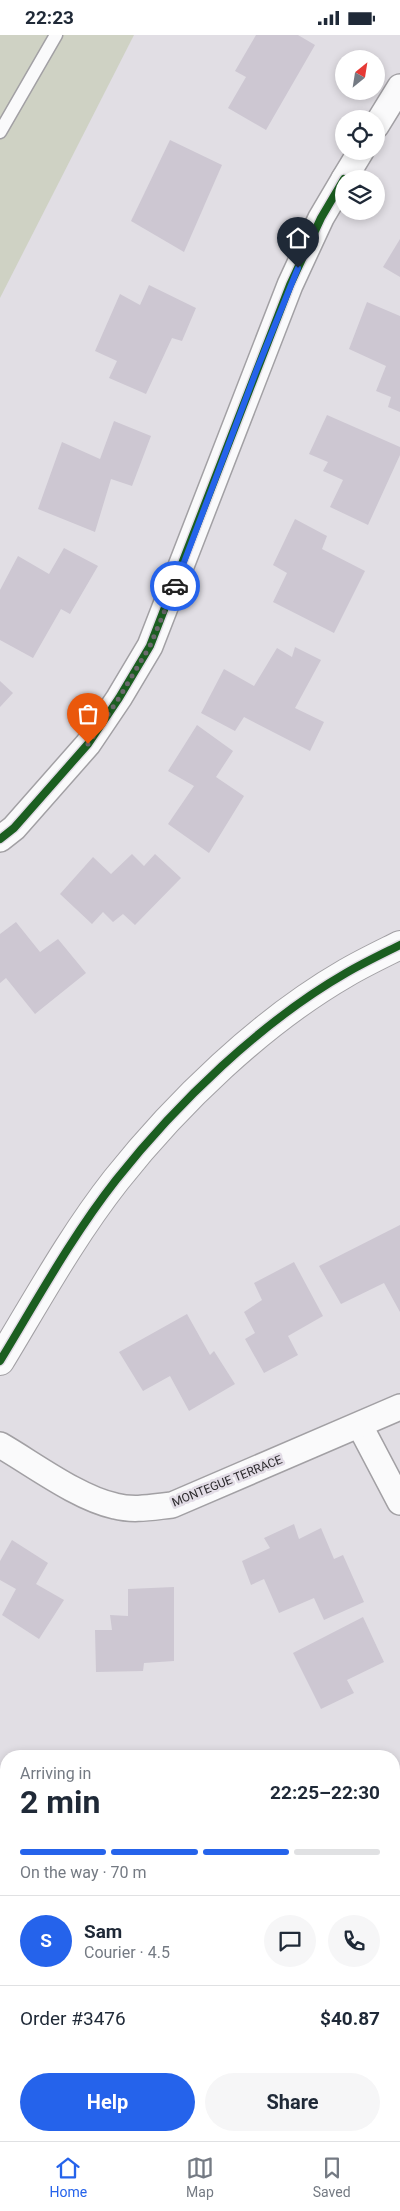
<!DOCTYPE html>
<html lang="en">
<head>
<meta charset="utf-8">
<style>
	body { margin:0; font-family:Roboto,sans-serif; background:#f6f6f7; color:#1f2937; height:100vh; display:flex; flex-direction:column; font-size:19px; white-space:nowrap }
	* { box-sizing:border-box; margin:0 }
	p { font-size:16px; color:#747a83 }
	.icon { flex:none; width:28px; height:28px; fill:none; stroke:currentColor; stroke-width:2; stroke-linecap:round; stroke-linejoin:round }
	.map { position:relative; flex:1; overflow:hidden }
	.panel { position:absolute; left:0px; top:1715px; width:400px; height:391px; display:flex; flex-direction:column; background:#fff; border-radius:20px 20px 0 0; box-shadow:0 2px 8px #0003 }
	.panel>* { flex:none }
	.needle { width:32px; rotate:30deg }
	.buttons { position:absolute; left:335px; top:15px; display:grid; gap:10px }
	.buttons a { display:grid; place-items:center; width:50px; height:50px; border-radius:50%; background:#fff; box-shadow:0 2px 8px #0003; font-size:25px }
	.pin { position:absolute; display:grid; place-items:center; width:42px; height:42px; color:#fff; margin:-51px -21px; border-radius:50% 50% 50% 0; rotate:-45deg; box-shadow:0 0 5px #0007 }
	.pin .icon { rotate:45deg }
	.courier { position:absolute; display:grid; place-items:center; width:50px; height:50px; margin:-25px; border:4px solid #2563eb; border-radius:50%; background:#fff; color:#222; box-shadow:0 1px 6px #0007 }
	.headline em { font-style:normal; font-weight:700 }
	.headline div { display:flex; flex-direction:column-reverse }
	.headline { display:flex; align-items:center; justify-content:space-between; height:85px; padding:0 20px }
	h1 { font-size:32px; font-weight:700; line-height:38px }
	.bar { display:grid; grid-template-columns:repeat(4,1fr); gap:8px 5px; align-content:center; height:60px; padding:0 20px }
	.bar i { height:6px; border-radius:4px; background:#e0e1e3 }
	.bar .active { background:#2563eb }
	.bar p { grid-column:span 4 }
	.line { display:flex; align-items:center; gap:12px; padding:0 20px; border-top:1px solid #e0e1e3 }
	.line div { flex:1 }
	.round { display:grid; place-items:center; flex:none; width:52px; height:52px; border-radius:26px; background:#f6f6f7 }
	.button { display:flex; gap:10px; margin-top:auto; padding:10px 20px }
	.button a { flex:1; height:58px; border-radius:30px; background:#2563eb; color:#fff; font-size:20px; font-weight:700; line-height:58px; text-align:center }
	.button a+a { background:#f6f6f7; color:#1f2937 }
	.status { display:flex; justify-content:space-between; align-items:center; height:35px; padding:0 25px; background:#fff; direction:ltr }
	.status svg { height:14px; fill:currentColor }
	.tab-bar { display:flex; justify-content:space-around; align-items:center; height:70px; border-top:1px solid #e0e1e3; background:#fff; font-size:14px; color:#747a83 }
	.tab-bar a { display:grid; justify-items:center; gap:2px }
	.tab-bar .active { color:#2563eb }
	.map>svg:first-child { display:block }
</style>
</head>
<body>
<div class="status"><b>22:23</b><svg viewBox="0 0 49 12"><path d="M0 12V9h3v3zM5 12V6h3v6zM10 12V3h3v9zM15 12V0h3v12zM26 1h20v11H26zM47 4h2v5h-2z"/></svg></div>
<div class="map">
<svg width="400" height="2106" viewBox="0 0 400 2106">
	<rect width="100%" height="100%" fill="#e1dee4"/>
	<path fill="#cfd2c4" d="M0 0H134L0 263Z"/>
	<g fill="#cdc7d2">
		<path d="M256 0H298L315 10 266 95 228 73 246 42 235 36Z"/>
		<path d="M170 105 222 130 184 217 131 186Z"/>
		<path d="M400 204V242L383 232Z"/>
		<path d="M149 250 196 273 182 306 172 303 146 359 109 343 117 326 95 316 120 259 140 270Z"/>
		<path d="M367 267 400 281V377L388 372 391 362 376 356 386 331 349 314Z"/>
		<path d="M327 380 400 412V420L368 490 330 472 343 445 323 436 328 427 309 419Z"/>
		<path d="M114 386 151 401 132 451 111 444 95 497 38 474 62 407 100 424Z"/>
		<path d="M295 484 327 501 322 514 365 536 334 598 273 567 287 538 273 530Z"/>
		<path d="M64 513 98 531 70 579 61 574 33 623 0 605V555L18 521 49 539Z"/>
		<path d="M295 612 321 625 295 673 324 687 310 716 244 682 235 696 201 678 224 634 254 651 277 613 292 622Z"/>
		<path d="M0 646 13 658 0 672Z"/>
		<path d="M197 690 233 716 216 742 244 761 209 818 168 789 194 751 168 736Z"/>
		<path d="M132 819 144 831 155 819 181 843 135 890 123 879 113 887 103 877 92 889 60 859 93 822 111 839Z"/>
		<path d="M16 887 40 917 58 904 86 938 35 979 6 943 0 948V899Z"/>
		<path d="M400 1190V1277L384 1248 341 1269 319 1231Z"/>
		<path d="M294 1227 323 1281 288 1301 298 1320 264 1338 245 1304 255 1298 244 1277 262 1265 254 1248Z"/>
		<path d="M187 1279 210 1320 214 1316 235 1349 189 1376 170 1341 143 1356 119 1317Z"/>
		<path d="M294 1489 299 1504 321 1493 334 1524 343 1520 364 1567 324 1585 314 1563 279 1578 264 1544 251 1550 242 1526 270 1513 264 1503Z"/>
		<path d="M12 1505 48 1528 36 1549 64 1565 39 1604 2 1580 16 1554 0 1545V1526Z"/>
		<path d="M174 1552V1626L144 1628 143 1636 96 1637 95 1595H112L110 1580 128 1581V1554Z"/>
		<path d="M363 1582 384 1627 347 1645 354 1658 321 1674 293 1618Z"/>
		<path d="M400 1857V1926L394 1923V1872Z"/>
		<path d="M0 1976 6 1980V2028L0 2038Z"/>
		<path d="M57 2100H101L98 2106H58L54 2104Z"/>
		<path d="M125 2100H165L175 2106H121Z"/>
	</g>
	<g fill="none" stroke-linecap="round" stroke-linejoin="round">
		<defs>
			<path id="lane" d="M0 97 56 0"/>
			<g id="street">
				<path d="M376 91 400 52"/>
				<path d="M344 144 361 116"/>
				<path d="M0 804 14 793 88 709 119 663 150 611 290 250 321 183 344 144"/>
				<path d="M360 1391 400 1467"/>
				<path d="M0 1410C33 1429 78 1463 115 1471 134 1476 153 1472 172 1470L400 1372"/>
			</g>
			<path id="secondary" d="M0 1326C37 1265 72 1201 116 1145 177 1068 261 987 346 938 363 928 382 919 400 910"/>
		</defs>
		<use href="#lane" stroke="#a2a0a4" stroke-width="15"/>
		<use href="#street" stroke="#a2a0a4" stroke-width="28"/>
		<use href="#secondary" stroke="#a2a0a4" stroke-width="30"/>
		<use href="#lane" stroke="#fafafb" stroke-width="12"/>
		<use href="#street" stroke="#fafafb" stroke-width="25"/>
		<use href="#secondary" stroke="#fafafb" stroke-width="28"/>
		<defs>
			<g id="cycleway">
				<path d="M0 804 14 793 88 709 119 663 150 611 290 250 321 183 344 144"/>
				<path d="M0 1326C37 1265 72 1201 116 1145 177 1068 261 987 346 938 363 928 382 919 400 910"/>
			</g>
		</defs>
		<use href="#cycleway" stroke="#e2dce6" stroke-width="11"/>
		<use href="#cycleway" stroke="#1b5e20" stroke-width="8"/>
	</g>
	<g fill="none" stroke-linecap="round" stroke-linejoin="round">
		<path stroke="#6b696d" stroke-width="5" stroke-dasharray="0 9" d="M88 709 119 663 150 611 175 551"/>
		<path stroke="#2563eb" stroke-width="6" d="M175 551 257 334 298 233"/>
	</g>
	<g text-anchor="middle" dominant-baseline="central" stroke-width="5" stroke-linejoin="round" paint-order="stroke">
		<g font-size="12" fill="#2c2a2d" stroke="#e2dce6">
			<text transform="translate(227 1446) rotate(-22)">MONTEGUE TERRACE</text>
		</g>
	</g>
</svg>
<div class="buttons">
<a><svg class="needle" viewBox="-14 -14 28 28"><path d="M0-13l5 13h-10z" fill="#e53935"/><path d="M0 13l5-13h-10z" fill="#747a83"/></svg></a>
<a><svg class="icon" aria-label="locate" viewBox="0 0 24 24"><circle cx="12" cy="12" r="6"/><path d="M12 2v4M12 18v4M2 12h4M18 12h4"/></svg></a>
<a><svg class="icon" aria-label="layers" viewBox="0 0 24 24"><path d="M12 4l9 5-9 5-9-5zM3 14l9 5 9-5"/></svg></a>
</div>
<div class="pin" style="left:88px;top:709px;background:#ea580c"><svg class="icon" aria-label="bag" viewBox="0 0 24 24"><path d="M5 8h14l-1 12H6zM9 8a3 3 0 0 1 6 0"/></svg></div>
<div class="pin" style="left:298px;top:233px;background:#1f2937"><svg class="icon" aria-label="home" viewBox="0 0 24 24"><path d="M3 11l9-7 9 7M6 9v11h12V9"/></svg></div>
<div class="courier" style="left:175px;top:551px"><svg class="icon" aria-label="car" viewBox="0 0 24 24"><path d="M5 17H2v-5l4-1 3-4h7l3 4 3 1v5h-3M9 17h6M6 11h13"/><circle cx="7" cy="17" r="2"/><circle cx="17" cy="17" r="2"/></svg></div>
<section class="panel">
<div class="headline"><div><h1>2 min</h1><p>Arriving in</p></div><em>22:25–22:30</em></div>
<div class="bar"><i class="active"></i><i class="active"></i><i class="active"></i><i></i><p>On the way · 70 m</p></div>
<div class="line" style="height:90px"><b class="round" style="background:#2563eb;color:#fff">S</b><div><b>Sam</b><p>Courier · 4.5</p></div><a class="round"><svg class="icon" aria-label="chat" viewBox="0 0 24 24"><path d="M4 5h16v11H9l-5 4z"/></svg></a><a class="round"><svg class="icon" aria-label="phone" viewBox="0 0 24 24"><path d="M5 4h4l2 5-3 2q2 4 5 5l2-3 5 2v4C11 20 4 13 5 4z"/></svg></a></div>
<div class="line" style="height:65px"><div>Order #3476</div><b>$40.87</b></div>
<div class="button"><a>Help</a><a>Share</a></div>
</section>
</div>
<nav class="tab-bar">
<a class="active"><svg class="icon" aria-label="home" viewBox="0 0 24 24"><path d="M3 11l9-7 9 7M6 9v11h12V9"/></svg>Home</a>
<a><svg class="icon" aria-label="map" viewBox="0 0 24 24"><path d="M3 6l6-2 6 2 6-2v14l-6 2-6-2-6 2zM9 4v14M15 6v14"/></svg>Map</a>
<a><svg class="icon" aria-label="saved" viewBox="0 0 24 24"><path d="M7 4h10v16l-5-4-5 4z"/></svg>Saved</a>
</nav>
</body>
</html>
